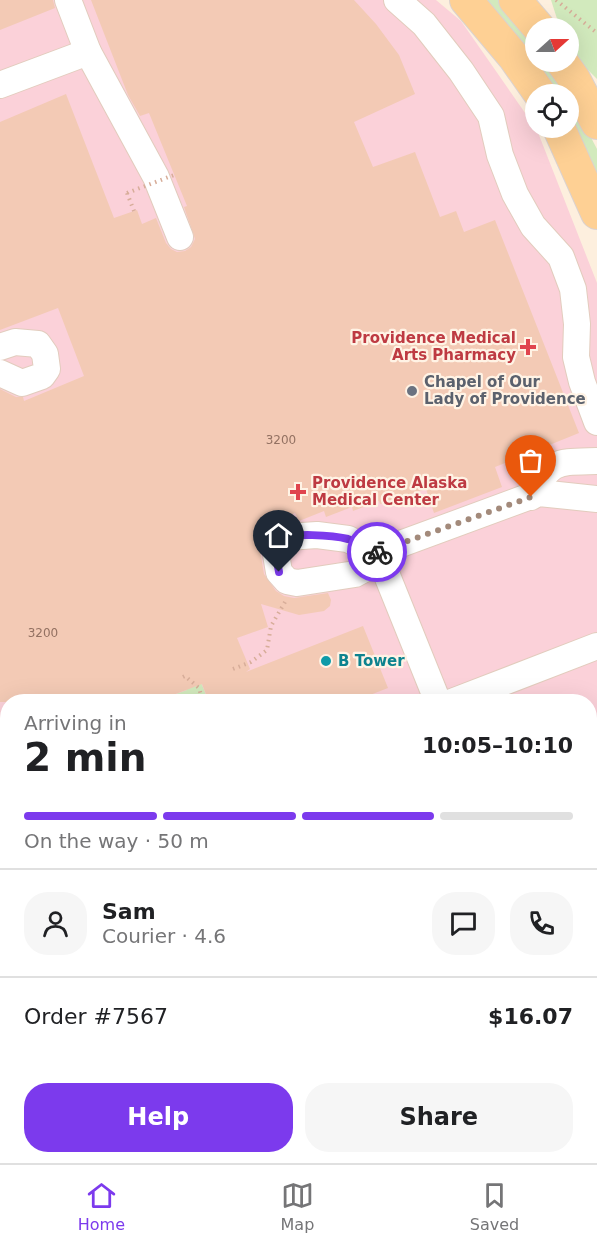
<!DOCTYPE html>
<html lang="en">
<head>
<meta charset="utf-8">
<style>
	body { margin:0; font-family:"DejaVu Sans",sans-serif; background:#f6f6f6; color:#202124; height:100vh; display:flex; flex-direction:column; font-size:22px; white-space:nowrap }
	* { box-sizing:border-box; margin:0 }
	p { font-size:20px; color:#757577 }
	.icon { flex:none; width:33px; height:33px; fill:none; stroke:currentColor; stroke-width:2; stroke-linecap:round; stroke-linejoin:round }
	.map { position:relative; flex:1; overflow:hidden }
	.panel { position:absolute; left:0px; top:694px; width:597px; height:470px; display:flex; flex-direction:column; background:#fff; border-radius:24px 24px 0 0; box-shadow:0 6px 24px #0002 }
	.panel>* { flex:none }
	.needle { width:39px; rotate:69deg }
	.tools { position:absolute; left:525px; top:18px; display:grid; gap:12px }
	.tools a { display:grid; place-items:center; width:54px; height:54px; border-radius:50%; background:#fff; box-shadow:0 6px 24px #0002; font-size:30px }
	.pin { position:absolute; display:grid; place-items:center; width:51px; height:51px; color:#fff; margin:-62px -26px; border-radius:50% 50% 50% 0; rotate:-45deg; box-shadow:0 0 6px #0007 }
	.pin .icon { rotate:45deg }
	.courier { position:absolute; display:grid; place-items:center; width:60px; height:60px; margin:-30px; border:4px solid #7c3aed; border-radius:50%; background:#fff; color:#222; box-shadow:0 2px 8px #0007 }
	.overview em { font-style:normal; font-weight:700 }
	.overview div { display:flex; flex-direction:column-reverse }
	.overview { display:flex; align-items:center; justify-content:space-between; height:102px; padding:0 24px }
	h1 { font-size:39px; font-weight:700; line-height:45px }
	.bar { display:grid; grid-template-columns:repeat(4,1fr); gap:9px 6px; align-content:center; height:72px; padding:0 24px }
	.bar i { height:8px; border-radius:4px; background:#e0e0e0 }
	.bar .selected { background:#7c3aed }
	.bar p { grid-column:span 4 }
	.line { display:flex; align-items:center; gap:15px; padding:0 24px; border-top:2px solid #e0e0e0 }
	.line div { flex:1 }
	.round { display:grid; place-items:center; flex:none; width:63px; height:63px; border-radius:24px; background:#f6f6f6 }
	.button { display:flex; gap:12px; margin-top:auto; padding:12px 24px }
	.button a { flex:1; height:69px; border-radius:24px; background:#7c3aed; color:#fff; font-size:24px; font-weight:700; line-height:69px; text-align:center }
	.button a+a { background:#f6f6f6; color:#202124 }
	.menu { display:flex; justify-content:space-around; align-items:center; height:84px; border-top:2px solid #e0e0e0; background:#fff; font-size:16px; color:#757577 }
	.menu a { display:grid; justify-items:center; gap:3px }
	.menu .selected { color:#7c3aed }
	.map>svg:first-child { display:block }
</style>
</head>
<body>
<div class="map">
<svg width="597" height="1163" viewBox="0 0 597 1163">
	<rect width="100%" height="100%" fill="#fdefde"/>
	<path fill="#ecdbf8" d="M597 979V1163H106L123 1156H590V982Z"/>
	<path fill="#fbd1d9" d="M0 0H436L461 21 537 130 597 283V926L590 929V702H8V1149L0 1152Z"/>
	<g fill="#d2eabd">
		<path d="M485 0H500L535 44 536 62H548L567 92 597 149V179L569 117 568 94H555Z"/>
		<path d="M551 0H597V79L569 51 568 28H560Z"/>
		<path d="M179 668H195L209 702H167L165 698 187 690Z"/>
	</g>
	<g fill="#f3cab5">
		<path d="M0 0H53L55 8 0 30Z"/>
		<path d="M91 0H354L376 24 399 55 415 94 354 122 373 167 415 152 440 217 456 211 464 232 495 220 579 433 495 467 502 487 434 513 426 489 380 504 379 501 353 511 352 507 326 517 324 511 299 521 295 513 260 527 262 540 260 550 264 574 276 591 284 596 294 598 328 593 331 600 330 606 324 611 299 615 261 604 268 627 237 638 250 669 246 672 363 626 388 688 352 702H209L202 684 165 698 167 702H0V389L16 397H23L24 401 84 376 58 308 0 330V122L66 94 114 218 137 210 142 224 156 218 166 243 171 249 177 252 185 251 191 247 195 239 184 207 187 206 149 113 140 116 128 95Z"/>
	</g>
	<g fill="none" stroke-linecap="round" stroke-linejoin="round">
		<defs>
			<g id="minor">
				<path d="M397 0 424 24 461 71 491 116 500 155 515 194 533 226 561 257 573 289 577 324 576 357 582 382 597 422"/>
				<path d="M88 52 156 177 180 237"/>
				<path d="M0 85 88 52 68 0"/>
				<path d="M0 347 15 342 38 344 45 354 47 369 42 376 22 383 0 373"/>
				<path d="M531 497C551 459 557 462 597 461"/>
				<path d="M376 553 539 493 597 499"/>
				<path d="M384 568 368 567 355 574 297 583 287 581 279 572 275 548 279 541 287 537 317 535 348 539 376 553 384 568 438 702"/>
				<path d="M452 702 597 646"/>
				<path d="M590 960 597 957"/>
				<path d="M290 1156 292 1163"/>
				<path d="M47 1163 64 1156"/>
			</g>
			<g id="major">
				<path d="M466 0 514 57 540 94"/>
				<path d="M515 0 539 28"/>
				<path d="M562 62 574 79 597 123"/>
				<path d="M559 128 597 213"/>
			</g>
		</defs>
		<use href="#minor" stroke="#e2ccbd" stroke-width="28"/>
		<use href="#major" stroke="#dbd2cf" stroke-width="34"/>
		<g stroke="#d7ad99" stroke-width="4" stroke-dasharray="1.5 4.5" stroke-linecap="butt">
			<path d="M556 0 597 33"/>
			<path d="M127 193 134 211"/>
			<path d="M233 669 251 662 267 650 271 626 285 602"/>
			<path d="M183 677 185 676 199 688 203 702"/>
			<path d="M590 994 597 991"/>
			<path d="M138 1163 154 1156"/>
		</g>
		<use href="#minor" stroke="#fff" stroke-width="26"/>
		<use href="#major" stroke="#fed094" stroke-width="32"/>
		<path stroke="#d7ad99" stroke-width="4" stroke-dasharray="1.5 4.5" stroke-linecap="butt" d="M127 193 174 175"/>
	</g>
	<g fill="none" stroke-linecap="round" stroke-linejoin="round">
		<path stroke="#a38a7b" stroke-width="6" stroke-dasharray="0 10.8" d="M377 552 531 497"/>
		<path stroke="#7c3aed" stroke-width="8" d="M279 572C278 563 271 548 279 541 288 531 336 536 348 539 358 542 367 551 377 552"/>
	</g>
	<g fill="#e0444e" stroke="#fff3e5" stroke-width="2">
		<path d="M525 338h6v6h6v6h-6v6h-6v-6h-6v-6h6z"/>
		<path d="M295 483h6v6h6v6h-6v6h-6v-6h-6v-6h6z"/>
	</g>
	<circle fill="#6b7280" stroke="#fff3e5" stroke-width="2" cx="412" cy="391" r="6"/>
	<circle fill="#0f9aa8" stroke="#fff3e5" stroke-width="2" cx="326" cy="661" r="6"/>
	<g text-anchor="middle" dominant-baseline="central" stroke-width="4.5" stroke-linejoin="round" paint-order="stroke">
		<g font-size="12" fill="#937162">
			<text x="281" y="440">3200</text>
			<text x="43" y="633">3200</text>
		</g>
		<g font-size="15" font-weight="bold" fill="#be3a42" stroke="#fff3e5" text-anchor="end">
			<text x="516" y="338">Providence Medical<tspan x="516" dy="17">Arts Pharmacy</tspan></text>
			<text x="312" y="483" text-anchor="start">Providence Alaska<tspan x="312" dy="17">Medical Center</tspan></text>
		</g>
		<g font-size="15" font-weight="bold" fill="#5b616d" stroke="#fff3e5" text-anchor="start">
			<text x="424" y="382">Chapel of Our<tspan x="424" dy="17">Lady of Providence</tspan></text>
		</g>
		<g font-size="15" font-weight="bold" fill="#0d838f" stroke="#fff3e5" text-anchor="start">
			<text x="338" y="661">B Tower</text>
		</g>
	</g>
</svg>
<div class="tools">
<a><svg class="needle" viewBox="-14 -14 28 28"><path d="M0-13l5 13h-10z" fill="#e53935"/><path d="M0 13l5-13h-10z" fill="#757577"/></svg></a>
<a><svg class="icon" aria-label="locate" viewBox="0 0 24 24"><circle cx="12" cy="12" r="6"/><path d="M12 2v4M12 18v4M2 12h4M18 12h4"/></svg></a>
</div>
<div class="pin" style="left:531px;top:497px;background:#ea580c"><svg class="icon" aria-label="bag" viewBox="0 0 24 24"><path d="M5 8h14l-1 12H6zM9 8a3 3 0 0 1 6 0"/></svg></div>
<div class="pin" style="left:279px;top:572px;background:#1f2937"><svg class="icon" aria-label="home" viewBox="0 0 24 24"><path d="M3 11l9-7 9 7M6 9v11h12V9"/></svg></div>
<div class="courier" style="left:377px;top:552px"><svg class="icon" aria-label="bike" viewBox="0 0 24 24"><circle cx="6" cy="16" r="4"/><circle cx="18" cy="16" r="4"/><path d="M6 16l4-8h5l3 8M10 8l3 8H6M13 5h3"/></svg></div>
<section class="panel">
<div class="overview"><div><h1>2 min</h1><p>Arriving in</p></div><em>10:05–10:10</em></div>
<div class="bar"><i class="selected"></i><i class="selected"></i><i class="selected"></i><i></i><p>On the way · 50 m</p></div>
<div class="line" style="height:108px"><a class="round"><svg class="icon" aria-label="person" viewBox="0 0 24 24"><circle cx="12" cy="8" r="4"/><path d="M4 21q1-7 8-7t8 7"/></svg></a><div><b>Sam</b><p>Courier · 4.6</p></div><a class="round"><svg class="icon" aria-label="chat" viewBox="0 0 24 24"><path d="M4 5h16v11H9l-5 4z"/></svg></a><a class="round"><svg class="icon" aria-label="phone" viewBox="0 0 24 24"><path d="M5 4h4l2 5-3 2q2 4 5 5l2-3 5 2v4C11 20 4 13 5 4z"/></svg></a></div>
<div class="line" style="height:78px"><div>Order #7567</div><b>$16.07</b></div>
<div class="button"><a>Help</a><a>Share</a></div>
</section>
</div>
<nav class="menu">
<a class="selected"><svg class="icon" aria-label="home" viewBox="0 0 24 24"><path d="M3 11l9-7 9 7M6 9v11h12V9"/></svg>Home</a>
<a><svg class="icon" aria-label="map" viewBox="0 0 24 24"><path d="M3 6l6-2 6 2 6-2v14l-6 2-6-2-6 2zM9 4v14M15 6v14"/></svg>Map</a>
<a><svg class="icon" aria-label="saved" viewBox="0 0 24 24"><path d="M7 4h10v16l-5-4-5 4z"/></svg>Saved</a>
</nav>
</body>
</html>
